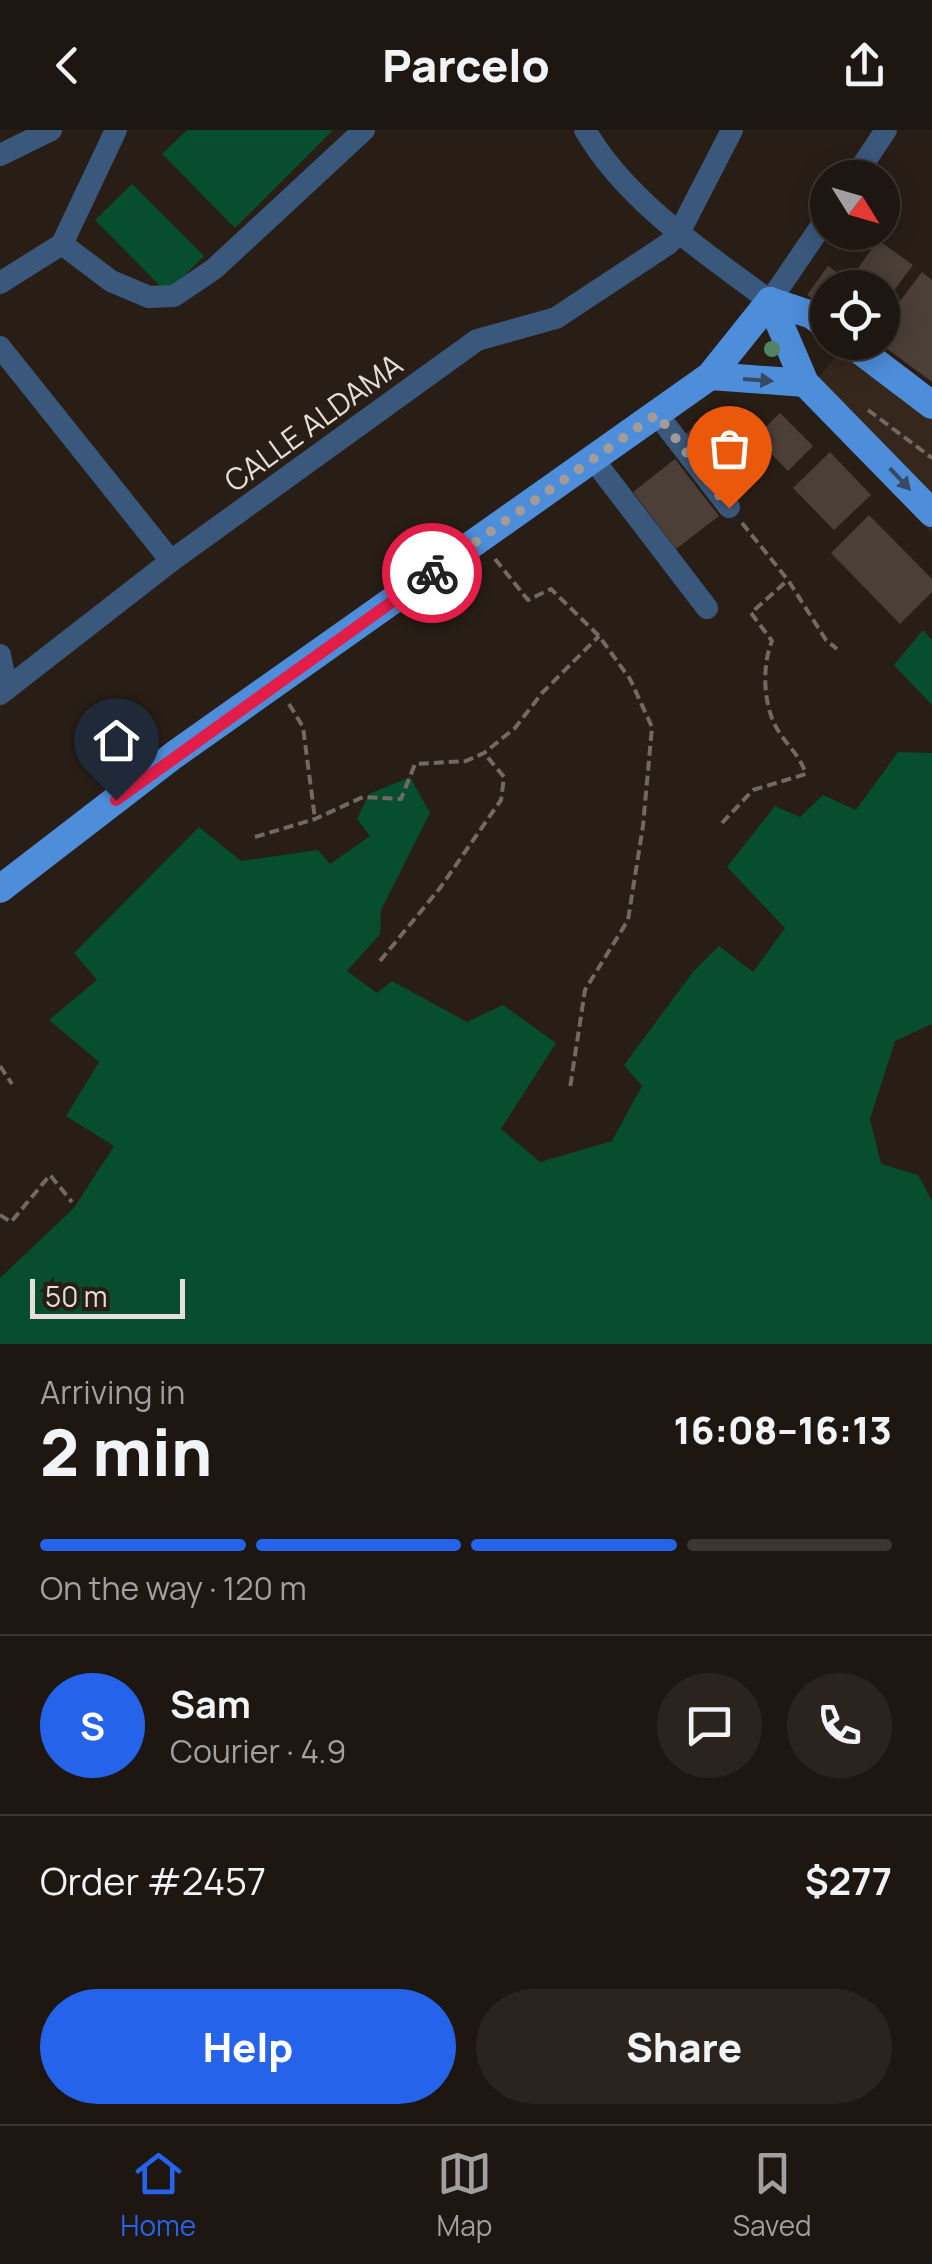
<!DOCTYPE html>
<html lang="en">
<head>
<meta charset="utf-8">
<style>
	body { margin:0; font-family:Manrope,sans-serif; background:#2b231e; color:#f1f3f6; height:100vh; display:flex; flex-direction:column; font-size:38px; white-space:nowrap }
	* { box-sizing:border-box; margin:0 }
	p { font-size:32px; color:#a19f9f }
	.icon { flex:none; width:55px; height:55px; fill:none; stroke:currentColor; stroke-width:2; stroke-linecap:round; stroke-linejoin:round }
	.map { position:relative; height:1214px; overflow:hidden }
	.drawer { display:flex; flex-direction:column; background:#1e1610; flex:1 }
	.drawer>* { flex:none }
	.needle { width:65px; rotate:127deg }
	.buttons { position:absolute; left:810px; top:30px; display:grid; gap:20px }
	.buttons a { display:grid; place-items:center; width:90px; height:90px; border-radius:50%; background:#1e1610; box-shadow:0 5px 25px #0003,0 0 0 2px #3c3530; font-size:50px }
	.scale { position:absolute; left:30px; bottom:25px; width:155px; box-sizing:border-box; padding-left:10px; border:5px solid #e5ded9; border-top:0; font-size:28px; line-height:35px; white-space:nowrap; color:#e5ded9; -webkit-text-stroke:8px #281e16; paint-order:stroke }
	.pin { position:absolute; display:grid; place-items:center; width:85px; height:85px; color:#fff; margin:-102px -42px; border-radius:50% 50% 50% 0; rotate:-45deg; box-shadow:0 0 10px #0007 }
	.pin .icon { rotate:45deg }
	.courier { position:absolute; display:grid; place-items:center; width:100px; height:100px; margin:-50px; border:8px solid #e11d48; border-radius:50%; background:#fff; color:#222; box-shadow:0 2px 12px #0007 }
	.summary em { font-style:normal; font-weight:800 }
	.summary div { display:flex; flex-direction:column-reverse }
	.summary { display:flex; align-items:center; justify-content:space-between; height:170px; padding:0 40px }
	h1 { font-size:65px; font-weight:800; line-height:75px }
	.bar { display:grid; grid-template-columns:repeat(4,1fr); gap:15px 10px; align-content:center; height:120px; padding:0 40px }
	.bar i { height:12px; border-radius:8px; background:#3c3530 }
	.bar .selected { background:#2563eb }
	.bar p { grid-column:span 4 }
	.line { display:flex; align-items:center; gap:25px; padding:0 40px; border-top:2px solid #3c3530 }
	.line div { flex:1 }
	.round { display:grid; place-items:center; flex:none; width:105px; height:105px; border-radius:52px; background:#2b231e }
	.action { display:flex; gap:20px; margin-top:auto; padding:20px 40px }
	.action a { flex:1; height:115px; border-radius:60px; background:#2563eb; color:#fff; font-size:40px; font-weight:800; line-height:115px; text-align:center }
	.action a+a { background:#2b231e; color:#f1f3f6 }
	header { display:flex; justify-content:space-between; align-items:center; height:130px; padding:0 40px; background:#1e1610; font-size:45px; font-weight:800 }
	.menu { display:flex; justify-content:space-around; align-items:center; height:140px; border-top:2px solid #3c3530; background:#1e1610; font-size:28px; color:#a19f9f }
	.menu a { display:grid; justify-items:center; gap:5px }
	.menu .selected { color:#2563eb }
	.map>svg:first-child { display:block }
</style>
</head>
<body>
<header><svg class="icon" aria-label="back" viewBox="0 0 24 24"><path d="M15 5l-7 7 7 7"/></svg>Parcelo<svg class="icon" aria-label="share" viewBox="0 0 24 24"><path d="M12 15V3M7 8l5-5 5 5M5 13v7h14v-7"/></svg></header>
<div class="map">
<svg width="932" height="1214" viewBox="0 0 932 1214">
	<rect width="100%" height="100%" fill="#281e16"/>
	<path fill="#36271c" d="M847 212 932 264V404L806 264Z"/>
	<g fill="#074e2e">
		<path d="M187 0H333L235 98 162 24Z"/>
		<path d="M132 54 204 126 167 163 95 90Z"/>
		<path d="M923 500 932 510V575L894 535Z"/>
		<path d="M898 622 932 623V894L895 911 870 989 881 1034 918 1045 932 1071V1214H0V1148L74 1078 114 1016 66 986 99 932 49 890 97 850 74 823 199 697 241 731 318 720 330 734 370 706 357 689 369 664 410 647 430 683 381 780 380 804 347 841 377 863 392 851 467 892 503 875 556 913 501 999 540 1032 612 1011 642 956 624 935 693 842 719 816 753 842 785 798 727 737 775 676 800 687 823 665 856 680Z"/>
	</g>
	<g fill="#4b3f37">
		<path d="M878 110 913 135 882 177V158H828V180L807 165 828 136 849 151Z"/>
		<path d="M922 142 932 150V252L882 215V195Z"/>
		<path d="M719 277 767 338 732 366 684 305Z"/>
		<path d="M780 283 813 316 788 341 755 307Z"/>
		<path d="M830 322 871 365 834 400 793 358Z"/>
		<path d="M675 329 719 386 676 419 633 362Z"/>
		<path d="M869 385 932 449V462L900 494 831 423Z"/>
	</g>
	<g fill="none" stroke-linecap="round" stroke-linejoin="round">
		<g stroke="#726963" stroke-width="4" stroke-dasharray="10 5" stroke-linecap="butt">
			<path d="M868 280 932 328"/>
			<path d="M742 393 788 450 826 510 837 519"/>
			<path d="M495 429 528 470 551 459 599 506 630 549 652 597 643 696 628 790 585 860 570 958"/>
			<path d="M289 574 303 597 315 689"/>
			<path d="M722 693 753 660 806 644C798 622 786 615 776 597 763 573 762 535 772 511L751 483 788 450"/>
			<path d="M255 707 315 689 363 667 401 669 415 634 466 631 484 623 515 598 542 563 599 506"/>
			<path d="M380 831 440 758 501 670 504 647 484 623"/>
			<path d="M0 936 12 954"/>
			<path d="M0 1085 11 1092 50 1045 72 1072"/>
		</g>
		<g stroke="#3a587c" stroke-width="22">
			<path d="M585 0C627 72 704 122 770 171L828 86"/>
			<path d="M0 25 51 0"/>
			<path d="M854 48 886 0"/>
			<path d="M62 114 111 151 149 167 174 166 214 139 364 0"/>
			<path d="M0 153 62 114 116 0"/>
			<path d="M0 217 171 431"/>
			<path d="M657 284 729 377"/>
			<path d="M593 329 707 478"/>
			<path d="M0 525 7 559"/>
			<path d="M0 564 171 431 477 210 556 188 668 114 679 103 732 0"/>
		</g>
		<g stroke="#4d8dda" stroke-width="28">
			<path d="M770 171 805 253 932 383"/>
			<path d="M770 171 812 185 828 197"/>
			<path d="M849 212 932 275"/>
			<path d="M710 246 805 253"/>
			<path d="M0 759 174 625 710 246 770 171"/>
		</g>
	</g>
	<circle fill="#518461" cx="772" cy="219" r="8"/>
	<defs><path id="oneway-solid" d="M-6-.8H1V-3.2L6.5 0L1 3.2V.8H-6Z" transform="scale(2.5)"/></defs>
	<g fill="#374a64">
		<use href="#oneway-solid" transform="translate(758 250) rotate(4)"/>
		<use href="#oneway-solid" transform="translate(900 349) rotate(47)"/>
	</g>
	<g fill="none" stroke-linecap="round" stroke-linejoin="round">
		<path stroke="#a39b95" stroke-width="10" stroke-dasharray="0 18" d="M432 443 657 284 729 378"/>
		<path stroke="#e11d48" stroke-width="12" d="M116 670 432 443"/>
	</g>
	<g text-anchor="middle" dominant-baseline="central" stroke-width="8" stroke-linejoin="round" paint-order="stroke">
		<g font-size="30" fill="#e5ded9" stroke="#281e16">
			<text transform="translate(313 292) rotate(-36)">CALLE ALDAMA</text>
		</g>
	</g>
</svg>
<div class="buttons">
<a><svg class="needle" viewBox="-14 -14 28 28"><path d="M0-13l5 13h-10z" fill="#e53935"/><path d="M0 13l5-13h-10z" fill="#a19f9f"/></svg></a>
<a><svg class="icon" aria-label="locate" viewBox="0 0 24 24"><circle cx="12" cy="12" r="6"/><path d="M12 2v4M12 18v4M2 12h4M18 12h4"/></svg></a>
</div>
<div class="scale">50 m</div>
<div class="pin" style="left:729px;top:378px;background:#ea580c"><svg class="icon" aria-label="bag" viewBox="0 0 24 24"><path d="M5 8h14l-1 12H6zM9 8a3 3 0 0 1 6 0"/></svg></div>
<div class="pin" style="left:116px;top:670px;background:#1f2937"><svg class="icon" aria-label="home" viewBox="0 0 24 24"><path d="M3 11l9-7 9 7M6 9v11h12V9"/></svg></div>
<div class="courier" style="left:432px;top:443px"><svg class="icon" aria-label="bike" viewBox="0 0 24 24"><circle cx="6" cy="16" r="4"/><circle cx="18" cy="16" r="4"/><path d="M6 16l4-8h5l3 8M10 8l3 8H6M13 5h3"/></svg></div>
</div>
<section class="drawer">
<div class="summary"><div><h1>2 min</h1><p>Arriving in</p></div><em>16:08–16:13</em></div>
<div class="bar"><i class="selected"></i><i class="selected"></i><i class="selected"></i><i></i><p>On the way · 120 m</p></div>
<div class="line" style="height:180px"><b class="round" style="background:#2563eb;color:#fff">S</b><div><b>Sam</b><p>Courier · 4.9</p></div><a class="round"><svg class="icon" aria-label="chat" viewBox="0 0 24 24"><path d="M4 5h16v11H9l-5 4z"/></svg></a><a class="round"><svg class="icon" aria-label="phone" viewBox="0 0 24 24"><path d="M5 4h4l2 5-3 2q2 4 5 5l2-3 5 2v4C11 20 4 13 5 4z"/></svg></a></div>
<div class="line" style="height:130px"><div>Order #2457</div><b>$277</b></div>
<div class="action"><a>Help</a><a>Share</a></div>
</section>
<nav class="menu">
<a class="selected"><svg class="icon" aria-label="home" viewBox="0 0 24 24"><path d="M3 11l9-7 9 7M6 9v11h12V9"/></svg>Home</a>
<a><svg class="icon" aria-label="map" viewBox="0 0 24 24"><path d="M3 6l6-2 6 2 6-2v14l-6 2-6-2-6 2zM9 4v14M15 6v14"/></svg>Map</a>
<a><svg class="icon" aria-label="saved" viewBox="0 0 24 24"><path d="M7 4h10v16l-5-4-5 4z"/></svg>Saved</a>
</nav>
</body>
</html>
